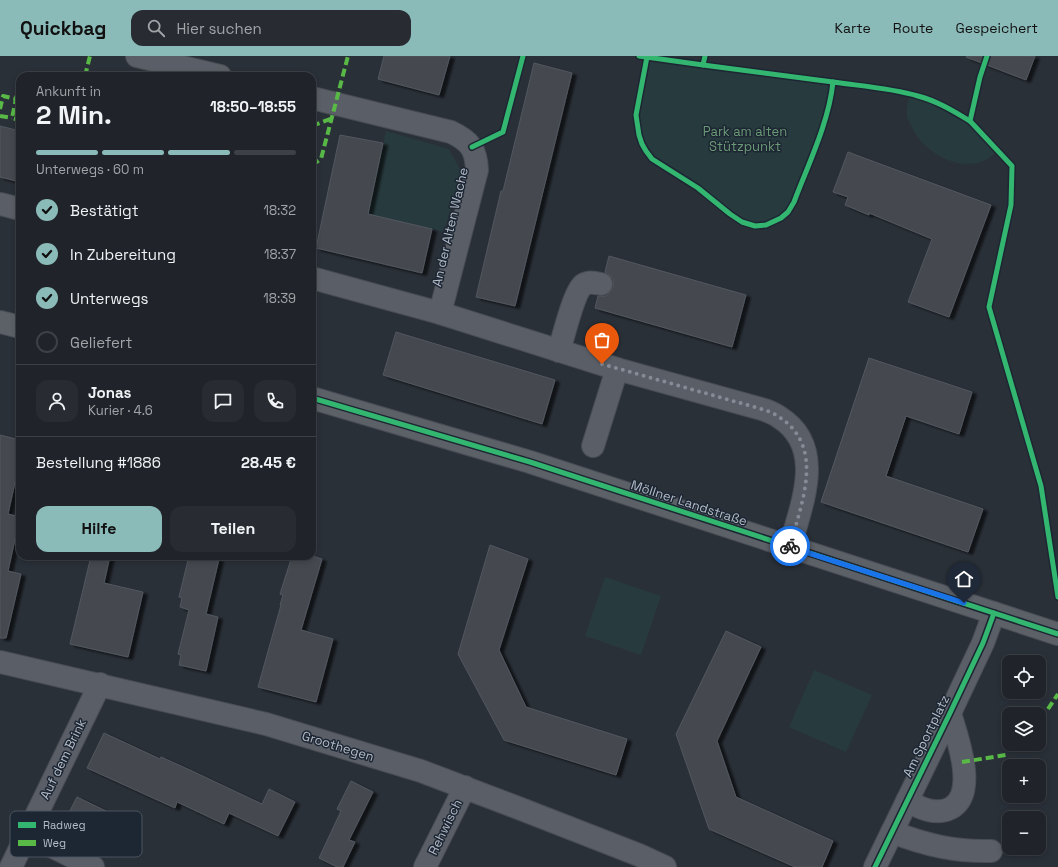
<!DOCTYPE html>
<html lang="de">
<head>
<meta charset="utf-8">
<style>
	body { margin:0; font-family:"Space Grotesk",sans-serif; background:#282c32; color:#f1f3f6; height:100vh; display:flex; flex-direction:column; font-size:15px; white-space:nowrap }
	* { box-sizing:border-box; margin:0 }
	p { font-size:13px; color:#a2a4a8 }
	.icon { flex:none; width:22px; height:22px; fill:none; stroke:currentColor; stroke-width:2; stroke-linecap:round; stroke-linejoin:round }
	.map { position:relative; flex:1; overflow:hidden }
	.drawer { position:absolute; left:16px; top:16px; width:300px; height:488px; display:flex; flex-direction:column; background:#20242a; border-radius:12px; box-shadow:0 2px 6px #0003,0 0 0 1px #3d4147 }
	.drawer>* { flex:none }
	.tools { position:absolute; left:1002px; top:599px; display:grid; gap:8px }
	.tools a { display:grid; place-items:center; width:44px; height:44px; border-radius:8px; background:#20242a; box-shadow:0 2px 6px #0003,0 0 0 1px #3d4147; font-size:20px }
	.pin { position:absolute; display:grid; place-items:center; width:34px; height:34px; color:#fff; margin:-41px -17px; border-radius:50% 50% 50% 0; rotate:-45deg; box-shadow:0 0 4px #0007 }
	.pin .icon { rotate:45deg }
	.courier { position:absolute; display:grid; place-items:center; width:40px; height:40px; margin:-20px; border:3px solid #1a73e8; border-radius:50%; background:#fff; color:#222; box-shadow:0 1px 5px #0007 }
	.head em { font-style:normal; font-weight:800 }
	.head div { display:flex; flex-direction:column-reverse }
	.head { display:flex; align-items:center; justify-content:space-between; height:68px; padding:0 20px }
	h1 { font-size:26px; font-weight:800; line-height:30px }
	.bar { display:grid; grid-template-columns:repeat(4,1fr); gap:6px 4px; align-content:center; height:48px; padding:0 20px }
	.bar i { height:5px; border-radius:3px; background:#3d4147 }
	.bar .selected { background:#8bbbb9 }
	.bar p { grid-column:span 4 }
	.line { display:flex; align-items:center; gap:10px; padding:0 20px; border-top:1px solid #3d4147 }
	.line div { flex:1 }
	.round { display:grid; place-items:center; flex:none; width:42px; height:42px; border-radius:12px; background:#282c32 }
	ol { padding:0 20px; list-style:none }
	li { display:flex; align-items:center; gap:12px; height:44px }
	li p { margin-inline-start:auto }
	li .icon { padding:4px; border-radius:50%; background:#8bbbb9; color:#111; stroke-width:4 }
	li:last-child { color:#a2a4a8 }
	li i { width:22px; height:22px; border:2px solid #3d4147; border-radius:50% }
	.primary-button { display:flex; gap:8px; margin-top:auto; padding:8px 20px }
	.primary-button a { flex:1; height:46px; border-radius:12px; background:#8bbbb9; color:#111; font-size:16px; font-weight:800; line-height:46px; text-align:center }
	.primary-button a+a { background:#282c32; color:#f1f3f6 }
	header { display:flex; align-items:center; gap:24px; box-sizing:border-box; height:56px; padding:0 20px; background:#8bbbb9; color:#111 }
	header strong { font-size:19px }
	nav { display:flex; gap:22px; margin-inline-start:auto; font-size:14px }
	.search { width:280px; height:36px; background:#282c32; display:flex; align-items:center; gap:10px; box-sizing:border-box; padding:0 14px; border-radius:12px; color:#a2a4a8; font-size:15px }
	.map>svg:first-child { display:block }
</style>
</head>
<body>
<header>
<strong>Quickbag</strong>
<div class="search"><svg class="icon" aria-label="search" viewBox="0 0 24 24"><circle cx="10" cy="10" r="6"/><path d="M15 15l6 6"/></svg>Hier suchen</div>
<nav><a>Karte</a><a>Route</a><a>Gespeichert</a></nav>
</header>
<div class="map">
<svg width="1058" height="811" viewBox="0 0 1058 811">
	<defs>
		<filter id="shadow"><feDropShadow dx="4.5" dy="2.5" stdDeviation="1" flood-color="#0009"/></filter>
	</defs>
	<rect width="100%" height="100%" fill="#2a3038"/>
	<g fill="#273a3e">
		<path d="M647 1 833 26 825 64 794 146 781 162 766 169 742 166 701 134 646 95 636 59Z"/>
		<path d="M910 38 945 50 970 65 998 94C973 124 925 101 912 71 910 67 907 63 907 59 906 52 908 45 910 38Z"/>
		<path d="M386 75 449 93 461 115 444 176 368 158Z"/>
		<path d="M605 521 661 540 641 599 585 580Z"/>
		<path d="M814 614 872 639 846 696 789 671Z"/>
	</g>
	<g fill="#444950" stroke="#52575f" filter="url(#shadow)">
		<path d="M384 0H450L439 39 378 23Z"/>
		<path d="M967 0H1035L1026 24 966 1Z"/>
		<path d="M534 7 572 17 515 250 476 241 501 135H503Z"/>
		<path d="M0 70 20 75V126L0 121Z"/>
		<path d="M340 79 383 87 368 158 432 173 422 217 316 192Z"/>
		<path d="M848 96 991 149 949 261 908 246 932 183 869 157V159L845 149 848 141 833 136Z"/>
		<path d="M609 200 746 239 732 291 595 252 598 240H606L610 236 613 231V223L609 219 605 216Z"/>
		<path d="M396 276 555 324 542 368 383 319Z"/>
		<path d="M869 302 972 336 959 378 906 360 886 420 983 453 968 496 821 446Z"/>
		<path d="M0 379 20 384V404L8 458 20 461 8 515 21 518 6 582H0Z"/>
		<path d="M490 489 528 503 499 594 526 651 627 683 616 719 504 684 458 598Z"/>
		<path d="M91 500H110L104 527 143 536 128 601 70 588Z"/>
		<path d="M189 500H206L219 503 206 558 218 561 206 615 179 609 181 599 178 598 189 554 180 551 182 542 179 541Z"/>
		<path d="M292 500H312L322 503 301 574 333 583 316 646 258 631 281 549H280L283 539 280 538Z"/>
		<path d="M726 575 761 591 717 685 736 741 833 785 822 811H795L709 773 676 678Z"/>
		<path d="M104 677 160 703 161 701 192 715 262 748 269 733 295 746 278 780 229 757 224 768 177 746 175 752 87 712Z"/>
		<path d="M351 725 373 736 349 784 355 786 343 811H337L319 802 341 755 337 753Z"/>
		<path d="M77 741 108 756 92 787 61 772Z"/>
	</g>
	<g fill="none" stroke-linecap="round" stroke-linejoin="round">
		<defs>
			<g id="minor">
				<path d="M137 0 220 20"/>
				<path d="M312 42 451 76C470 85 476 93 477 114L440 257"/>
				<path d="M0 148 20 153"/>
				<path d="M312 222 440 257 617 313 765 354C770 356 775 358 779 361 827 391 801 449 790 491"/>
				<path d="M559 295C563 282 574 236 583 229 589 225 595 227 601 228"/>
				<path d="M593 390 617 313"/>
				<path d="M0 606 266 668 421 715 521 753 639 799 665 811"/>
				<path d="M907 745C920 752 936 760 951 752 978 737 957 681 950 657"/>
				<path d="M892 776C926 789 955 796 991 795"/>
				<path d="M27 778 93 811"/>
				<path d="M11 811 100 628"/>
				<path d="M425 811 465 731"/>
				<path d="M875 811 950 657 983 587 994 557"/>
			</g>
			<g id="major">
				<path d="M0 266 20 271"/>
				<path d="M312 342 530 406 1058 578"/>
			</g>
		</defs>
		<use href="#minor" stroke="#484c53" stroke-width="24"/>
		<use href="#major" stroke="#484c55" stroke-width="24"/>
		<use href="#minor" stroke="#5a5e66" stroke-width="22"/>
		<use href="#major" stroke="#5c6168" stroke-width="22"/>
		<g stroke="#58b947" stroke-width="4" stroke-dasharray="8 4" stroke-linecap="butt">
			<path d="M85 20 90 0"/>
			<path d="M18 46 16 43 20 26"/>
			<path d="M0 53 3 40 16 43 12 62 20 64"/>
			<path d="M0 60 12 62"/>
			<path d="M312 70 333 62"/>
			<path d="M312 109 321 103 348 0"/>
			<path d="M1048 653 1058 638"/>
			<path d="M962 706 1006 699"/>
		</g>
		<defs>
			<g id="cycleway">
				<path d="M639 0 703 9"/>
				<path d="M705 0 703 9 833 26"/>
				<path d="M987 0 980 21 970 65 1012 110 1011 149 989 251 1041 430 1058 541"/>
				<path d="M647 1 636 59 639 79 642 88 646 95 652 103 698 132 730 158 742 166 755 170 766 169 781 162 788 156 794 146C808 109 829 66 833 26 861 30 891 32 918 40 937 45 953 55 970 65"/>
				<path d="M472 91 503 76 523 0"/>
				<path d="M312 342 530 406 1058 578"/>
				<path d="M875 811 950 657 983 587 994 557"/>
			</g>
		</defs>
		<use href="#cycleway" stroke="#1d2633" stroke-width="8"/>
		<use href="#cycleway" stroke="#33b770" stroke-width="5"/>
	</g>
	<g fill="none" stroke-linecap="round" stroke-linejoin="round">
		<path stroke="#848b96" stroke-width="4" stroke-dasharray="0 7.2" d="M602 308 765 354C770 356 775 358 779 361 826 391 801 448 790 490"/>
		<path stroke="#1a73e8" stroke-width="5" d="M790 490V491L964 547"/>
	</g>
	<g text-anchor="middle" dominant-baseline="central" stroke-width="3" stroke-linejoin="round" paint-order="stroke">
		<g font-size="13" fill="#6b9a76" stroke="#1d2633">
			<text x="745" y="75">Park am alten<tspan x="745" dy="15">Stützpunkt</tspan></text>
		</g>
		<g font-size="13" fill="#b4bcc9" stroke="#1d2633">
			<text transform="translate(450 171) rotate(-77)">An der Alten Wache</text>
			<text transform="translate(689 447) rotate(18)">Möllner Landstraße</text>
			<text transform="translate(926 680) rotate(-64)">Am Sportplatz</text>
			<text transform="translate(338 690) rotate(17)">Groothegen</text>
			<text transform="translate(63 703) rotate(-64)">Auf dem Brink</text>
			<text transform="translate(445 771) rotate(-64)">Rehwisch</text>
		</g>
	</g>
	<rect x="10" y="755" width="132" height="46" rx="6" fill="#1d2633" stroke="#4a5360" stroke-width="1"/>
	<rect x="18" y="766" width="18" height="6" fill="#33b770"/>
	<rect x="18" y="784" width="18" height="6" fill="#58b947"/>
	<g font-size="11" fill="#b4bcc9">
		<text x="43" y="773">Radweg</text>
		<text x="43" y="791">Weg</text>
	</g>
</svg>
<div class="tools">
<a><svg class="icon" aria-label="locate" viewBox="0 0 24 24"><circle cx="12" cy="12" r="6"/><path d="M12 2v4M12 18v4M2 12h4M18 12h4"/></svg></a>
<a><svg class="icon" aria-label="layers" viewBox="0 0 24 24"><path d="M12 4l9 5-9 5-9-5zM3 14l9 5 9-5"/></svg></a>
<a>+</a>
<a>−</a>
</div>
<div class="pin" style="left:602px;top:308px;background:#ea580c"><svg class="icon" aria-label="bag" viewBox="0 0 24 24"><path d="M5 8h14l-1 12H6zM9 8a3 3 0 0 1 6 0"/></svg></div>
<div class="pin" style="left:964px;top:547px;background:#1f2937"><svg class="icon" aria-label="home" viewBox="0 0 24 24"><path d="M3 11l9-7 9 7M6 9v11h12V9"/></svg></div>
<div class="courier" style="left:790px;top:490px"><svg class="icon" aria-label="bike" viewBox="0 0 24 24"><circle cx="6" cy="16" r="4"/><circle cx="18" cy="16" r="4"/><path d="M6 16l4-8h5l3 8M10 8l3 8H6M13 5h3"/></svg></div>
<section class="drawer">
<div class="head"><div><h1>2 Min.</h1><p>Ankunft in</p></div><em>18:50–18:55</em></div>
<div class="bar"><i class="selected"></i><i class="selected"></i><i class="selected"></i><i></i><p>Unterwegs · 60 m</p></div>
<ol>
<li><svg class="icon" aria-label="check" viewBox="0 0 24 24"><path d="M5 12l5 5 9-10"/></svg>Bestätigt<p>18:32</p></li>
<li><svg class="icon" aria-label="check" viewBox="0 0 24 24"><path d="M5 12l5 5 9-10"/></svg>In Zubereitung<p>18:37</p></li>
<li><svg class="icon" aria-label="check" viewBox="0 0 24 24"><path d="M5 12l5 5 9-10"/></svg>Unterwegs<p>18:39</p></li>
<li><i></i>Geliefert</li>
</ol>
<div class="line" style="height:72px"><a class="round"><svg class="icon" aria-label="person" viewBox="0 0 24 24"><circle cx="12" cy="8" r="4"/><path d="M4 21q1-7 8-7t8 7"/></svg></a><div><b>Jonas</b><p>Kurier · 4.6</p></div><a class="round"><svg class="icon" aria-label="chat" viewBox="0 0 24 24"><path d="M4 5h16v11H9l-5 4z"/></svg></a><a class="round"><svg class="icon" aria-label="phone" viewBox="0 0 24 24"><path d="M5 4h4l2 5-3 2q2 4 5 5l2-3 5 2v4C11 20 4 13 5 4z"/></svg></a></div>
<div class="line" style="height:52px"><div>Bestellung #1886</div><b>28.45 €</b></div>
<div class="primary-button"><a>Hilfe</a><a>Teilen</a></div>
</section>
</div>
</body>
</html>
